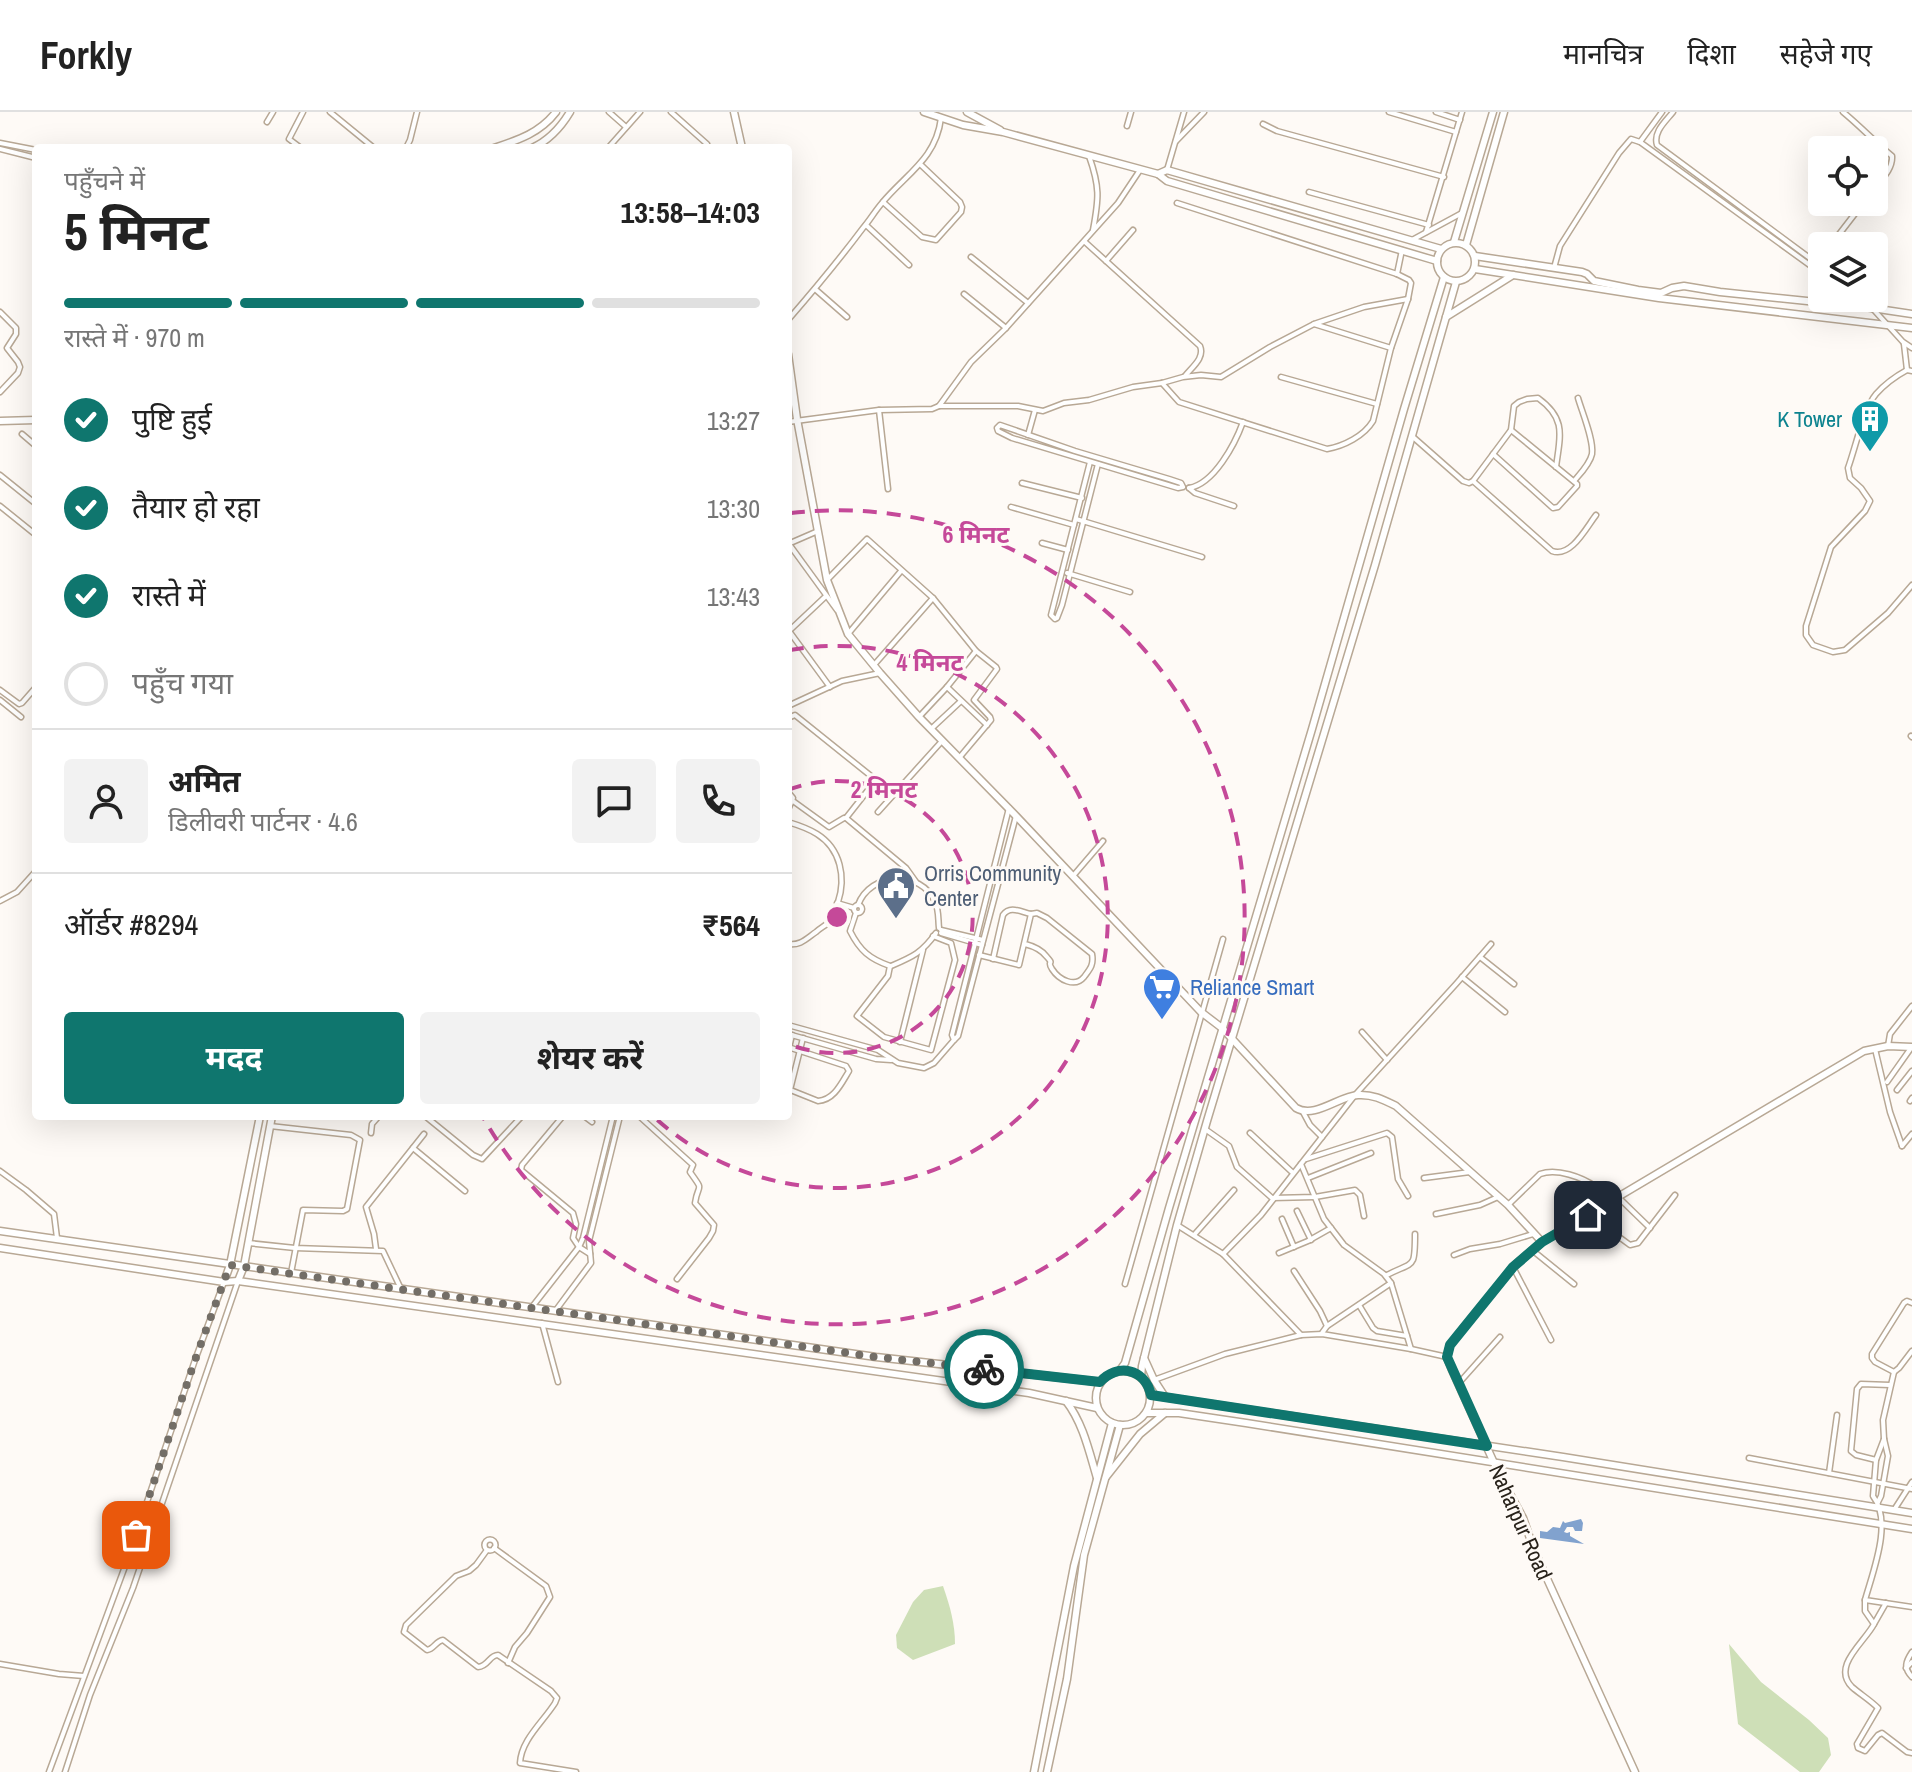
<!DOCTYPE html>
<html lang="hi">
<head>
<meta charset="utf-8">
<style>
	body { margin:0; font-family:"Archivo Narrow","Noto Sans Devanagari",sans-serif; background:#f2f2f2; color:#222; height:100vh; display:flex; flex-direction:column; font-size:30px; white-space:nowrap }
	* { box-sizing:border-box; margin:0 }
	p { font-size:26px; color:#767676 }
	.icon { flex:none; width:44px; height:44px; fill:none; stroke:currentColor; stroke-width:2; stroke-linecap:round; stroke-linejoin:round }
	.map { position:relative; flex:1; overflow:hidden }
	.details { position:absolute; left:32px; top:32px; width:760px; height:976px; display:flex; flex-direction:column; background:#fff; border-radius:8px; box-shadow:0 8px 32px #0002 }
	.details>* { flex:none }
	.tools { position:absolute; left:1808px; top:24px; display:grid; gap:16px }
	.tools a { display:grid; place-items:center; width:80px; height:80px; border-radius:8px; background:#fff; box-shadow:0 8px 32px #0002; font-size:40px }
	.pin { position:absolute; display:grid; place-items:center; width:68px; height:68px; color:#fff; margin:-34px; border-radius:16px; box-shadow:0 4px 12px #0006 }
	.courier { position:absolute; display:grid; place-items:center; width:80px; height:80px; margin:-40px; border:6px solid #0f766e; border-radius:50%; background:#fff; color:#222; box-shadow:0 2px 10px #0007 }
	.overview em { font-style:normal; font-weight:700 }
	.overview div { display:flex; flex-direction:column-reverse }
	.overview { display:flex; align-items:center; justify-content:space-between; height:136px; padding:0 32px }
	h1 { font-size:52px; font-weight:700; line-height:60px }
	.bar { display:grid; grid-template-columns:repeat(4,1fr); gap:12px 8px; align-content:center; height:96px; padding:0 32px }
	.bar i { height:10px; border-radius:6px; background:#e0e0e0 }
	.bar .current { background:#0f766e }
	.bar p { grid-column:span 4 }
	.line { display:flex; align-items:center; gap:20px; padding:0 32px; border-top:2px solid #e0e0e0 }
	.line div { flex:1 }
	.round { display:grid; place-items:center; flex:none; width:84px; height:84px; border-radius:8px; background:#f2f2f2 }
	ol { padding:0 32px; list-style:none }
	li { display:flex; align-items:center; gap:24px; height:88px }
	li p { margin-inline-start:auto }
	li .icon { padding:8px; border-radius:50%; background:#0f766e; color:#fff; stroke-width:4 }
	li:last-child { color:#767676 }
	li i { width:44px; height:44px; border:4px solid #e0e0e0; border-radius:50% }
	.action { display:flex; gap:16px; margin-top:auto; padding:16px 32px }
	.action a { flex:1; height:92px; border-radius:8px; background:#0f766e; color:#fff; font-size:32px; font-weight:700; line-height:92px; text-align:center }
	.action a+a { background:#f2f2f2; color:#222 }
	header { display:flex; align-items:center; gap:48px; box-sizing:border-box; height:112px; padding:0 40px; background:#fff; border-bottom:2px solid #e0e0e0 }
	header strong { font-size:38px }
	nav { display:flex; gap:44px; margin-inline-start:auto; font-size:28px }
	.map>svg:first-child { display:block }
</style>
</head>
<body>
<header>
<strong>Forkly</strong>
<nav><a>मानचित्र</a><a>दिशा</a><a>सहेजे गए</a></nav>
</header>
<div class="map">
<svg width="1912" height="1660" viewBox="0 0 1912 1660">
	<rect width="100%" height="100%" fill="#fefaf6"/>
	<g fill="#cedfb7">
		<path d="M943 1474C950 1494 955 1512 955 1532L913 1548 897 1536 896 1523 913 1490 924 1478Z"/>
		<path d="M1729 1532 1761 1570 1809 1608 1828 1626 1831 1643 1819 1660H1800L1738 1612Z"/>
	</g>
	<path fill="#81a2ce" d="M1581 1407 1583 1411 1582 1419H1575L1573 1415H1567L1564 1420 1567 1421 1570 1420V1424L1584 1432 1540 1426V1419L1547 1420 1553 1415 1560 1416 1563 1409 1565 1411Z"/>
	<g fill="none" stroke-linecap="round" stroke-linejoin="round">
		<defs>
			<g id="street">
				<path d="M330 0 374 36"/>
				<path d="M609 0 626 15"/>
				<path d="M671 0 707 32"/>
				<path d="M1389 0 1456 20"/>
				<path d="M1436 0 1460 8"/>
				<path d="M1662 0 1640 30 1822 162"/>
				<path d="M1673 0C1665 10 1653 20 1657 33L1811 147H1820L1822 144"/>
				<path d="M1843 0C1860 14 1875 30 1892 44 1893 57 1882 67 1874 77"/>
				<path d="M267 10 273 0"/>
				<path d="M1263 12 1277 19 1444 65"/>
				<path d="M1127 14 1131 0"/>
				<path d="M1176 29 1204 0"/>
				<path d="M0 31 36 38"/>
				<path d="M301 36 289 27 303 0"/>
				<path d="M406 36 410 28 417 0"/>
				<path d="M608 36 640 0"/>
				<path d="M0 37 36 46"/>
				<path d="M1089 44C1100 75 1099 86 1093 118"/>
				<path d="M1167 58 1184 0"/>
				<path d="M1309 80 1429 113"/>
				<path d="M883 90 922 125 936 128 961 100 962 95 960 90 920 52"/>
				<path d="M866 113 909 153"/>
				<path d="M1426 120 1462 0"/>
				<path d="M1412 128 1462 101"/>
				<path d="M1085 130 1200 234C1205 246 1192 255 1185 264"/>
				<path d="M1830 134 1864 90"/>
				<path d="M971 145 1028 191"/>
				<path d="M1106 149 1133 118"/>
				<path d="M1554 156 1560 134 1619 41 1631 27 1640 30"/>
				<path d="M1397 162 1402 138"/>
				<path d="M815 177 847 205"/>
				<path d="M964 182 1006 216"/>
				<path d="M1854 186 1864 195"/>
				<path d="M1873 197 1903 230 1912 236"/>
				<path d="M0 200 16 216V222L7 236 18 250 20 255 18 261 0 280"/>
				<path d="M788 208C814 178 839 148 863 116 870 108 875 99 882 91 906 62 936 47 941 6"/>
				<path d="M1314 212 1391 236"/>
				<path d="M1904 232 1907 258"/>
				<path d="M1912 259 1907 258C1896 264 1884 273 1876 282 1864 296 1855 337 1848 356L1850 366 1861 376 1870 389 1865 399 1831 435 1806 514V523L1813 533 1833 540 1845 538 1888 501 1912 473"/>
				<path d="M1281 265 1377 292"/>
				<path d="M1162 271 1179 290 1327 337C1344 334 1364 324 1373 309L1391 236 1408 187 1411 171 1409 168 1397 162 1177 91"/>
				<path d="M939 294H1018L1043 299 1064 291 1089 288 1133 275 1162 271 1183 265 1201 263 1221 265 1270 235 1314 212 1364 195 1408 187"/>
				<path d="M879 298 888 377"/>
				<path d="M788 310 879 298 932 297 939 294 971 250 1006 216 1118 91 1140 58"/>
				<path d="M1000 313 1075 339 1169 367 1181 371 1183 375 1178 376 1012 326 998 319 997 316Z"/>
				<path d="M22 322 36 334"/>
				<path d="M1028 323 1035 298"/>
				<path d="M1413 325 1463 369 1469 371 1473 369 1511 318 1514 294 1519 290 1527 287 1538 286C1567 307 1560 324 1556 355"/>
				<path d="M1493 342 1553 396 1558 395 1577 374V372L1511 318"/>
				<path d="M1090 350 1051 503 1055 507 1057 506 1062 493 1098 352"/>
				<path d="M0 363 36 392"/>
				<path d="M1473 369 1552 439C1571 446 1586 416 1596 403"/>
				<path d="M1574 369C1580 362 1590 352 1592 342 1594 328 1582 300 1578 286"/>
				<path d="M1022 371 1082 386"/>
				<path d="M1189 376C1214 372 1235 332 1243 310"/>
				<path d="M1189 376 1195 381 1234 394"/>
				<path d="M0 394 36 423"/>
				<path d="M1011 395 1074 413"/>
				<path d="M1076 407 1202 445"/>
				<path d="M1042 431 1068 438"/>
				<path d="M788 432 818 419"/>
				<path d="M789 432 837 498"/>
				<path d="M1067 461 1130 480"/>
				<path d="M827 468 867 427 933 486 976 539 996 555 997 557 974 588 990 605 991 608 959 646"/>
				<path d="M790 518 826 484"/>
				<path d="M789 519 830 575"/>
				<path d="M848 522 901 459"/>
				<path d="M874 553 933 486"/>
				<path d="M947 575 987 613"/>
				<path d="M0 578 19 592 22 591 36 575"/>
				<path d="M0 588 21 605"/>
				<path d="M788 594 842 569 880 561"/>
				<path d="M919 605 947 575 976 539"/>
				<path d="M788 606 795 603 876 668 846 706 906 756 916 770"/>
				<path d="M931 617 961 589"/>
				<path d="M1911 624 1912 625"/>
				<path d="M788 680 793 686 788 698"/>
				<path d="M793 689 829 715 844 706"/>
				<path d="M1009 696 952 923 954 928 958 924 1016 704"/>
				<path d="M878 700 942 629"/>
				<path d="M788 710C798 713 809 717 817 722 841 737 846 766 838 790 836 796 834 803 831 808 827 813 820 816 816 820 806 827 800 834 788 832"/>
				<path d="M1073 764 1103 729"/>
				<path d="M0 789 17 780 36 759"/>
				<path d="M837 791 854 796"/>
				<circle cx="858" cy="797" r="4"/>
				<path d="M858 793C870 760 921 757 935 790 939 798 938 807 939 816"/>
				<path d="M856 801 850 819C860 839 870 847 890 854L888 864 857 904 884 925 931 938 955 848 951 831 933 824"/>
				<path d="M941 818 983 828"/>
				<path d="M941 821 982 833"/>
				<path d="M979 843 1019 853 1031 802 1037 801 1047 806 1092 842C1094 853 1090 857 1084 865 1075 876 1059 868 1052 857 1046 847 1055 854 1047 845 1042 838 1033 834 1025 832"/>
				<path d="M1480 845 1514 872"/>
				<path d="M993 847 1003 803C1010 793 1021 800 1031 802"/>
				<path d="M891 854C912 845 922 841 936 821"/>
				<path d="M1462 865 1505 900"/>
				<path d="M788 913 878 938 898 951 924 956 934 951 954 928"/>
				<path d="M1362 920 1387 948"/>
				<path d="M788 922 876 947 891 948"/>
				<path d="M900 930 923 838"/>
				<path d="M1888 934 1890 922 1912 894"/>
				<path d="M788 935 846 954 849 959C841 972 834 988 818 989L788 977"/>
				<path d="M1875 937 1890 1000 1902 1034"/>
				<path d="M788 940 792 923"/>
				<path d="M1887 970 1911 936"/>
				<path d="M790 978 803 926"/>
				<path d="M1897 978 1912 959"/>
				<path d="M1910 989 1912 986"/>
				<path d="M1303 1000 1310 1013 1322 1025"/>
				<path d="M425 1004 473 1043 482 1047 522 1004"/>
				<path d="M563 1004 522 1053 521 1058 573 1101 576 1112 573 1126 579 1135 590 1142"/>
				<path d="M584 1004 592 1010"/>
				<path d="M639 1004 693 1053 690 1060C705 1081 698 1070 695 1091L714 1113 713 1119 709 1126 677 1167"/>
				<path d="M270 1014 351 1023 360 1028 347 1097 343 1099 303 1098 291 1161"/>
				<path d="M1205 1017 1229 1034 1237 1055 1272 1086 1315 1085 1355 1078 1360 1083 1364 1104"/>
				<path d="M371 1021 372 1012 379 1004"/>
				<path d="M1250 1021 1293 1061"/>
				<path d="M1902 1034 1912 1022"/>
				<path d="M413 1036 465 1079"/>
				<path d="M1306 1047 1387 1021 1392 1025 1398 1067 1408 1084"/>
				<path d="M1301 1052 1324 1107 1344 1133 1384 1162 1391 1171 1411 1237"/>
				<path d="M0 1059 26 1078 54 1102 57 1126"/>
				<path d="M1308 1066 1371 1041"/>
				<path d="M1424 1066 1470 1060"/>
				<path d="M1618 1085 1650 1116"/>
				<path d="M1508 1093 1540 1062C1557 1056 1582 1065 1596 1075 1601 1079 1606 1085 1610 1089"/>
				<path d="M1297 1099 1311 1128"/>
				<path d="M1436 1102 1480 1093 1498 1085"/>
				<path d="M1282 1107 1294 1135"/>
				<path d="M1177 1113 1223 1142 1301 1223 1322 1222 1334 1224 1411 1237 1447 1245"/>
				<path d="M1615 1122 1630 1133 1638 1131 1675 1083"/>
				<path d="M1194 1123 1234 1078"/>
				<path d="M248 1131 295 1136 383 1139 401 1177"/>
				<path d="M376 1137 374 1122 366 1095 424 1022"/>
				<path d="M1532 1138 1574 1172"/>
				<path d="M1279 1141 1308 1129 1331 1116"/>
				<path d="M1223 1142 1261 1103 1355 983 1456 872 1491 832"/>
				<path d="M1454 1143 1470 1137 1500 1132 1533 1122"/>
				<path d="M1513 1155 1551 1228"/>
				<path d="M1294 1159 1320 1199 1327 1214"/>
				<path d="M1387 1163C1414 1149 1415 1158 1415 1122"/>
				<path d="M1125 1172 1223 827"/>
				<path d="M1359 1193 1373 1216 1377 1219 1407 1224"/>
				<path d="M532 1195 579 1135 583 1126 613 1004"/>
				<path d="M556 1198 591 1151 589 1129 620 1004"/>
				<path d="M542 1211 558 1270"/>
				<path d="M1322 1221 1327 1214 1391 1171"/>
				<path d="M1894 1260 1875 1250 1872 1246V1242L1904 1191 1907 1189 1912 1191"/>
				<path d="M1154 1268 1225 1242 1301 1223"/>
				<path d="M1459 1271 1500 1225"/>
				<path d="M1884 1327 1876 1348 1873 1384C1893 1410 1873 1459 1865 1488L1912 1495"/>
				<path d="M1749 1346 1912 1377"/>
				<path d="M1876 1348 1856 1343 1851 1339 1857 1277 1861 1272 1890 1273"/>
				<path d="M1829 1361 1837 1303"/>
				<path d="M1878 1390 1881 1384 1888 1344 1884 1327 1883 1308 1894 1260 1899 1256 1912 1239"/>
				<path d="M1894 1398 1912 1370"/>
				<circle cx="490" cy="1433" r="5.5"/>
				<path d="M494 1436 546 1474 550 1485 527 1521 515 1535 508 1551"/>
				<path d="M487 1438 476 1453 469 1459 456 1464 406 1513 404 1520 427 1538C434 1537 436 1529 443 1528L478 1555C489 1554 489 1543 498 1543L551 1579 557 1586 555 1591C543 1610 521 1628 520 1651L576 1660"/>
				<path d="M1865 1488V1499L1874 1512C1865 1530 1831 1554 1852 1575 1860 1582 1870 1588 1878 1596L1857 1632 1858 1636 1865 1639 1878 1623 1882 1621 1907 1640 1912 1641"/>
				<path d="M1874 1512 1886 1491"/>
				<path d="M1912 1540C1906 1549 1903 1556 1912 1565"/>
				<path d="M0 1552 59 1562 84 1564"/>
				<path d="M1906 1556 1912 1550"/>
				<path d="M49 1660 127 1449 195 1248 224 1170"/>
				<path d="M65 1660 90 1583 133 1476 238 1169"/>
			</g>
			<g id="secondary">
				<path d="M734 0 742 36"/>
				<path d="M924 0 963 13 1003 20 1158 62 1167 69 1437 149"/>
				<path d="M967 0 1000 18"/>
				<path d="M494 36C518 28 540 21 556 0"/>
				<path d="M532 36C548 29 561 15 570 0"/>
				<path d="M1158 62 1167 58 1441 137"/>
				<path d="M1454 130 1493 0"/>
				<circle cx="1456" cy="150" r="19"/>
				<path d="M1466 133 1504 0"/>
				<path d="M1475 144 1582 160 1587 162 1594 169 1638 178 1661 181 1672 176 1684 174 1720 180 1865 195 1912 202"/>
				<path d="M1475 157 1659 186 1912 216"/>
				<path d="M1446 205 1513 163"/>
				<path d="M788 242 797 307 827 468 848 522 880 561 919 605 1016 704 1201 900 1222 916 1296 996C1315 1007 1339 984 1358 983 1373 982 1384 988 1396 994L1508 1093 1542 1130"/>
				<path d="M0 309 36 308"/>
				<path d="M0 1119 876 1245 1100 1270"/>
				<path d="M0 1136 224 1170 238 1169 1029 1281 1097 1296"/>
				<path d="M238 1169 244 1154 272 1004"/>
				<path d="M224 1170 230 1153 260 1004"/>
				<path d="M1144 1246 1154 1268 1165 1285"/>
				<path d="M1120 1258 1125 1251 1169 1096 1312 617 1404 297 1444 165"/>
				<circle cx="1123" cy="1286" r="27"/>
				<path d="M1141 1265 1142 1254 1177 1113 1207 1009 1375 453 1456 170"/>
				<path d="M1151 1283 1563 1345 1912 1401"/>
				<path d="M1066 1289C1083 1311 1089 1339 1097 1366"/>
				<path d="M1146 1301H1179L1246 1311 1912 1417"/>
				<path d="M1106 1365 1140 1322 1165 1301"/>
				<path d="M1034 1660 1074 1454 1112 1311"/>
				<path d="M1047 1660 1067 1567 1084 1443 1120 1313"/>
				<path d="M1635 1660 1534 1438 1523 1406 1499 1362 1452 1258 1447 1245 1450 1233 1513 1155 1542 1130 1864 939 1888 934 1912 935"/>
			</g>
		</defs>
		<use href="#street" stroke="#b8a895" stroke-width="7"/>
		<use href="#secondary" stroke="#b8a895" stroke-width="9"/>
		<use href="#street" stroke="#fff" stroke-width="4"/>
		<use href="#secondary" stroke="#fff" stroke-width="6"/>
	</g>
	<g fill="none" stroke-linecap="round" stroke-linejoin="round">
		<path stroke="#736e67" stroke-width="8" stroke-dasharray="0 14.4" d="M136 1423 195 1248 230 1153 876 1245 984 1257"/>
		<path stroke="#0f766e" stroke-width="10" d="M984 1257 1100 1270C1117 1251 1145 1256 1151 1283L1487 1334 1447 1245 1450 1233 1513 1155 1542 1130 1588 1103"/>
	</g>
	<g fill="none" stroke="#c54999" stroke-width="4" stroke-dasharray="14 10">
		<path d="M788 678A136 136 0 1 1 788 932"/>
		<path d="M790 538A271 271 0 1 1 654 1005"/>
		<path d="M791 401A407 407 0 1 1 483 1005"/>
	</g>
	<defs>
		<symbol id="building-pin" viewBox="-11 -11 22 30"><path d="M0 17L-7.5 6A9.5 9.5 0 1 1 7.5 6Z" fill="#0f9aa8" stroke="#fefaf6"/><path d="M-4-6H4V6H1V3H-1V6H-4ZM-2.5-4.3h1.7v1.8h-1.7ZM.8-4.3h1.7v1.8H.8ZM-2.5-1h1.7V.8h-1.7ZM.8-1h1.7V.8H.8Z" fill="#fff"/></symbol>
		<symbol id="civic-pin" viewBox="-11 -11 22 30"><path d="M0 17L-7.5 6A9.5 9.5 0 1 1 7.5 6Z" fill="#5c6f8a" stroke="#fefaf6"/><path d="M-.6-6.5H3V-4.5H.6V-3L4-1V1h2V6H-6V1h2V-1L-.6-3ZM-1.2 2.5V6h2.4V2.5Z" fill="#fff"/></symbol>
		<symbol id="supermarket-pin" viewBox="-11 -11 22 30"><path d="M0 17L-7.5 6A9.5 9.5 0 1 1 7.5 6Z" fill="#3f7fe0" stroke="#fefaf6"/><path d="M-6-5.5h2.5l.6 2H6L4.5 2H-2.5L-4.4-4H-6ZM-1.5 3.2a1.3 1.3 0 1 0 .1 0ZM3 3.2a1.3 1.3 0 1 0 .1 0Z" fill="#fff"/></symbol>
	</defs>
	<g fill-rule="evenodd">
		<use href="#building-pin" x="1848" y="285" width="44" height="60"/>
		<use href="#civic-pin" x="874" y="752" width="44" height="60"/>
		<use href="#supermarket-pin" x="1140" y="853" width="44" height="60"/>
	</g>
	<g text-anchor="middle" dominant-baseline="central" stroke-width="6" stroke-linejoin="round" paint-order="stroke">
		<g font-size="22" fill="#0d838f" stroke="#fefaf6" text-anchor="end">
			<text x="1842" y="307">K Tower</text>
		</g>
		<g font-size="22" fill="#4e5e75" stroke="#fefaf6" text-anchor="start">
			<text x="924" y="761">Orris Community<tspan x="924" dy="25">Center</tspan></text>
		</g>
		<g font-size="22" fill="#366cbe" stroke="#fefaf6" text-anchor="start">
			<text x="1190" y="875">Reliance Smart</text>
		</g>
		<g font-size="22" fill="#28221a" stroke="#fefaf6">
			<text transform="translate(1521 1410) rotate(66)">Naharpur Road</text>
		</g>
	</g>
	<circle cx="837" cy="805" r="12" fill="#c54999" stroke="#fefaf6" stroke-width="4"/>
	<g font-size="24" text-anchor="middle" font-weight="bold" fill="#c54999" stroke="#fefaf6" stroke-width="6" stroke-linejoin="round" paint-order="stroke">
		<text x="976" y="431">6 मिनट</text>
		<text x="930" y="559">4 मिनट</text>
		<text x="884" y="686">2 मिनट</text>
	</g>
</svg>
<div class="tools">
<a><svg class="icon" aria-label="locate" viewBox="0 0 24 24"><circle cx="12" cy="12" r="6"/><path d="M12 2v4M12 18v4M2 12h4M18 12h4"/></svg></a>
<a><svg class="icon" aria-label="layers" viewBox="0 0 24 24"><path d="M12 4l9 5-9 5-9-5zM3 14l9 5 9-5"/></svg></a>
</div>
<div class="pin" style="left:136px;top:1423px;background:#ea580c"><svg class="icon" aria-label="bag" viewBox="0 0 24 24"><path d="M5 8h14l-1 12H6zM9 8a3 3 0 0 1 6 0"/></svg></div>
<div class="pin" style="left:1588px;top:1103px;background:#1f2937"><svg class="icon" aria-label="home" viewBox="0 0 24 24"><path d="M3 11l9-7 9 7M6 9v11h12V9"/></svg></div>
<div class="courier" style="left:984px;top:1257px"><svg class="icon" aria-label="bike" viewBox="0 0 24 24"><circle cx="6" cy="16" r="4"/><circle cx="18" cy="16" r="4"/><path d="M6 16l4-8h5l3 8M10 8l3 8H6M13 5h3"/></svg></div>
<section class="details">
<div class="overview"><div><h1>5 मिनट</h1><p>पहुँचने में</p></div><em>13:58–14:03</em></div>
<div class="bar"><i class="current"></i><i class="current"></i><i class="current"></i><i></i><p>रास्ते में · 970 m</p></div>
<ol>
<li><svg class="icon" aria-label="check" viewBox="0 0 24 24"><path d="M5 12l5 5 9-10"/></svg>पुष्टि हुई<p>13:27</p></li>
<li><svg class="icon" aria-label="check" viewBox="0 0 24 24"><path d="M5 12l5 5 9-10"/></svg>तैयार हो रहा<p>13:30</p></li>
<li><svg class="icon" aria-label="check" viewBox="0 0 24 24"><path d="M5 12l5 5 9-10"/></svg>रास्ते में<p>13:43</p></li>
<li><i></i>पहुँच गया</li>
</ol>
<div class="line" style="height:144px"><a class="round"><svg class="icon" aria-label="person" viewBox="0 0 24 24"><circle cx="12" cy="8" r="4"/><path d="M4 21q1-7 8-7t8 7"/></svg></a><div><b>अमित</b><p>डिलीवरी पार्टनर · 4.6</p></div><a class="round"><svg class="icon" aria-label="chat" viewBox="0 0 24 24"><path d="M4 5h16v11H9l-5 4z"/></svg></a><a class="round"><svg class="icon" aria-label="phone" viewBox="0 0 24 24"><path d="M5 4h4l2 5-3 2q2 4 5 5l2-3 5 2v4C11 20 4 13 5 4z"/></svg></a></div>
<div class="line" style="height:104px"><div>ऑर्डर #8294</div><b>₹564</b></div>
<div class="action"><a>मदद</a><a>शेयर करें</a></div>
</section>
</div>
</body>
</html>
